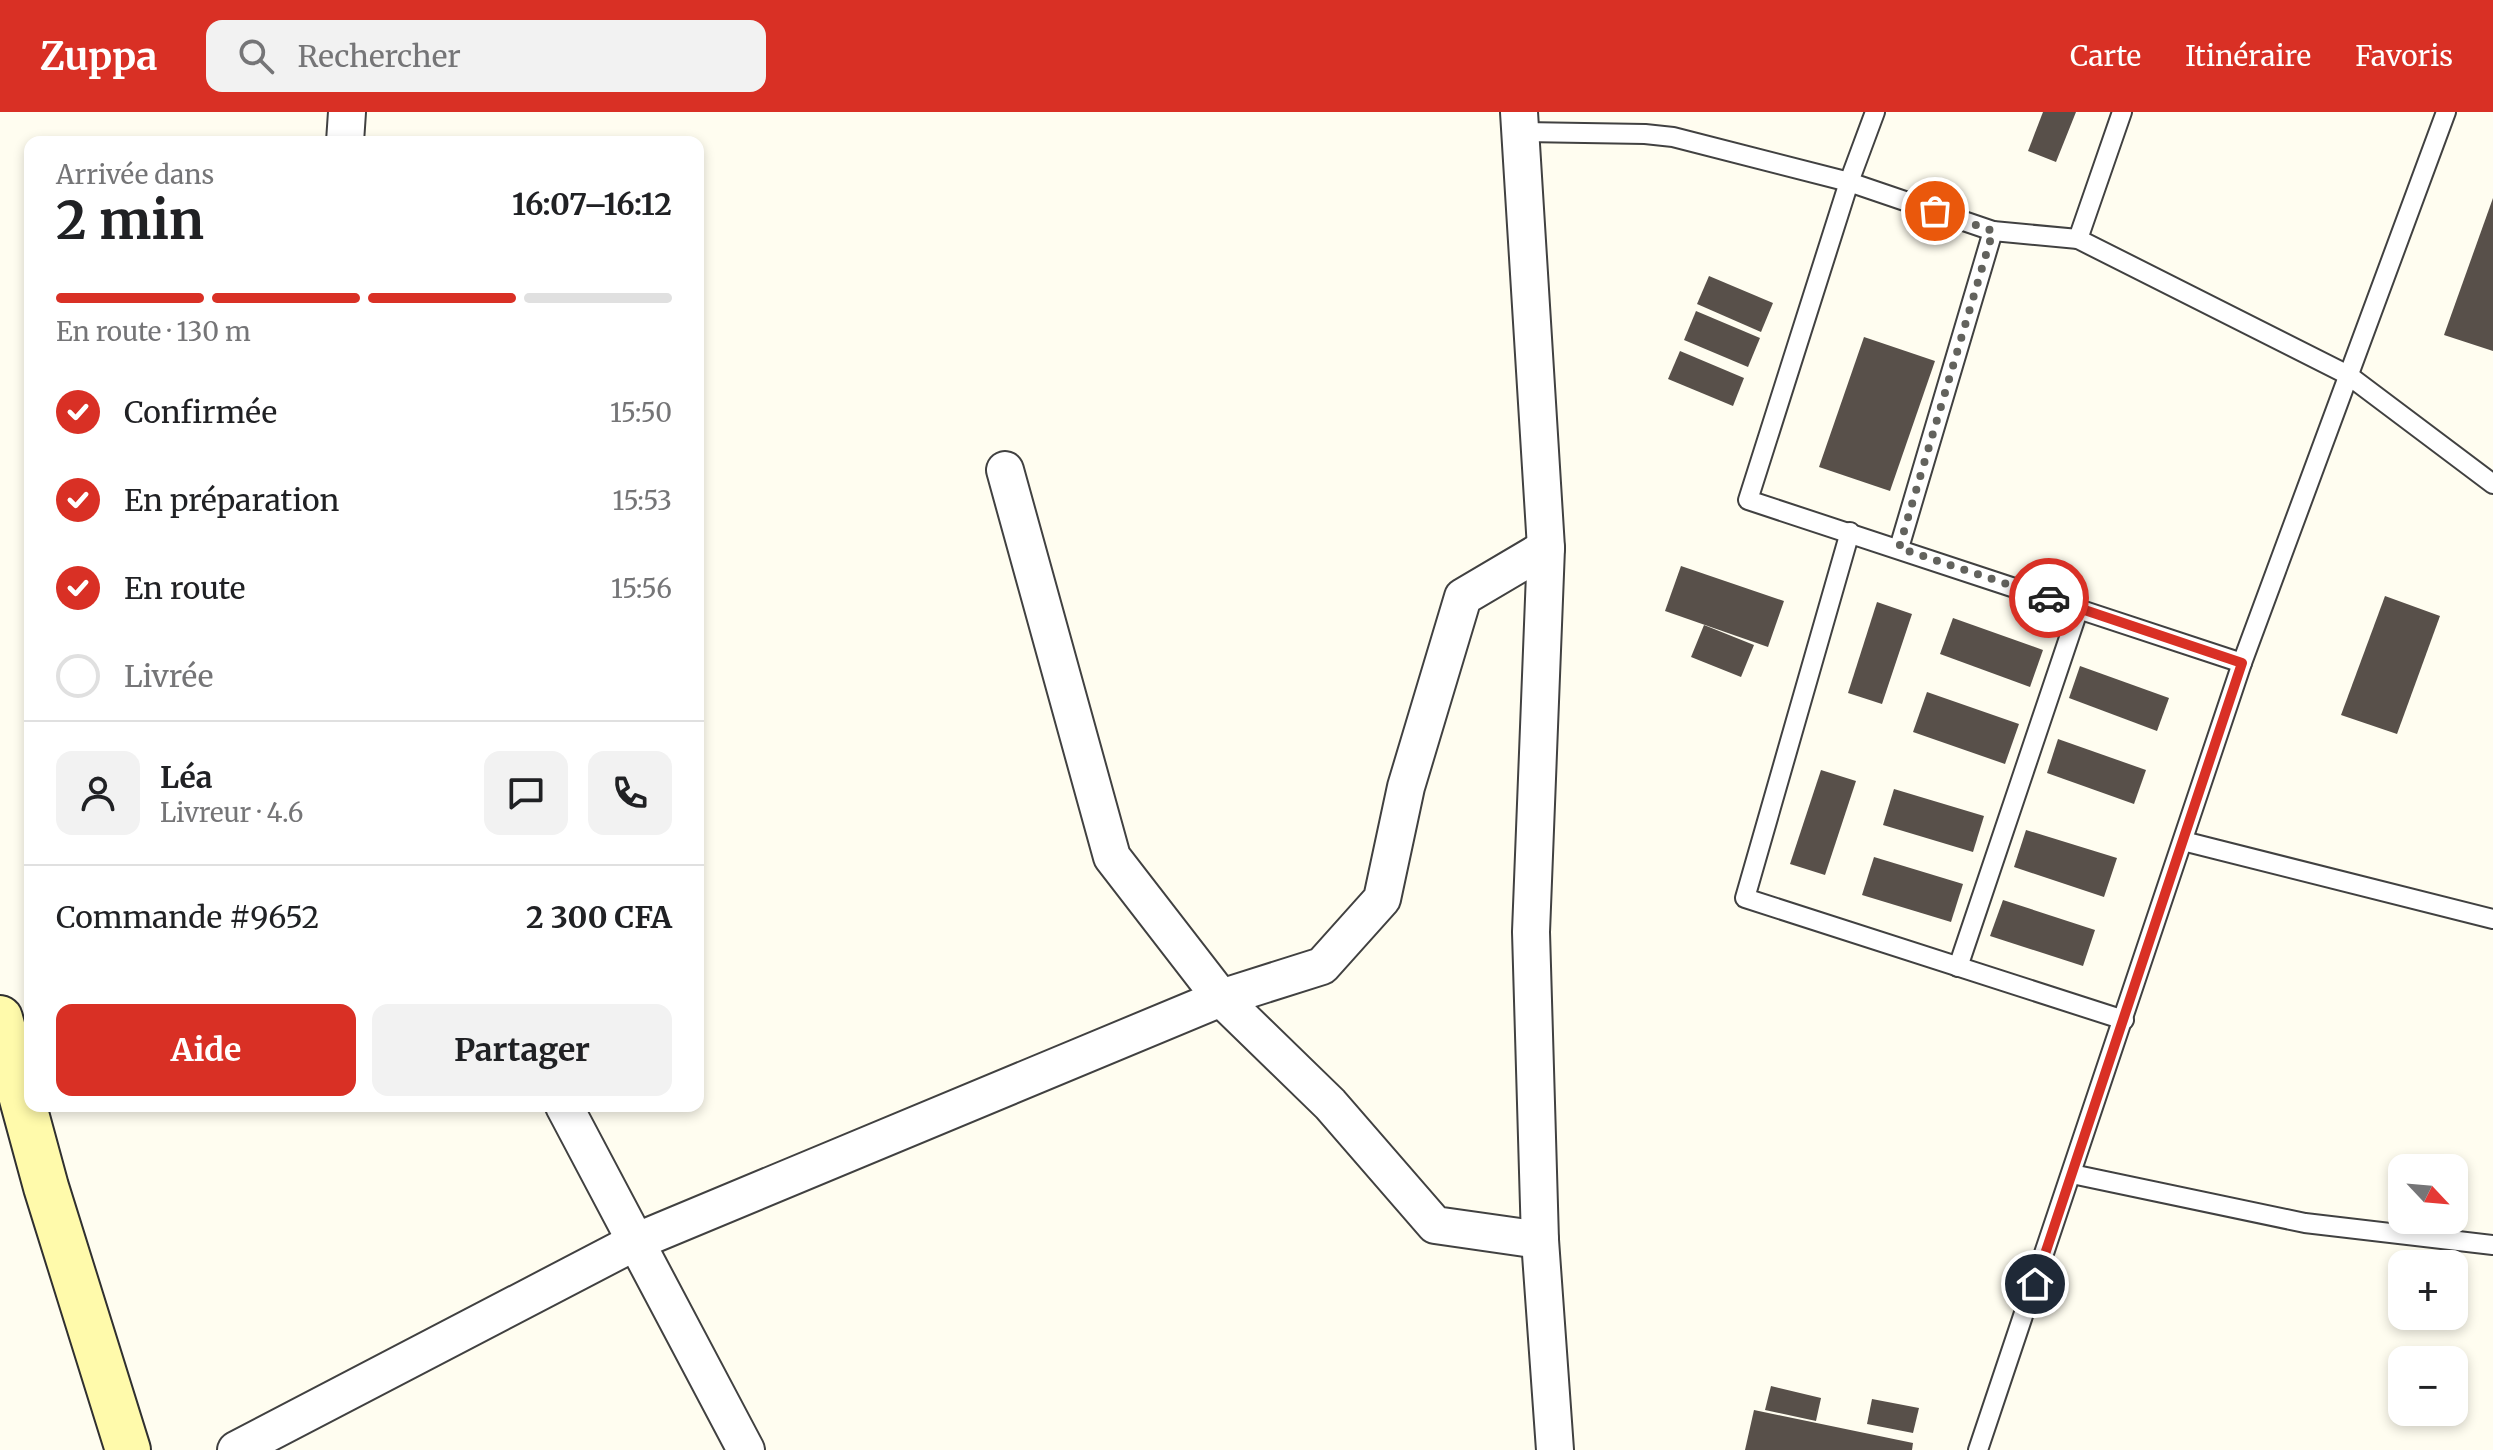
<!DOCTYPE html>
<html lang="fr">
<head>
<meta charset="utf-8">
<style>
	body { margin:0; font-family:Merriweather,serif; background:#f2f2f2; color:#202124; height:100vh; display:flex; flex-direction:column; font-size:30px; white-space:nowrap }
	* { box-sizing:border-box; margin:0 }
	p { font-size:26px; color:#757577 }
	.icon { flex:none; width:44px; height:44px; fill:none; stroke:currentColor; stroke-width:2; stroke-linecap:round; stroke-linejoin:round }
	.map { position:relative; flex:1; overflow:hidden }
	.details { position:absolute; left:24px; top:24px; width:680px; height:976px; display:flex; flex-direction:column; background:#fff; border-radius:16px; box-shadow:0 4px 12px #0003 }
	.details>* { flex:none }
	.needle { width:52px; rotate:116deg }
	.fabs { position:absolute; left:2388px; top:1042px; display:grid; gap:16px }
	.fabs a { display:grid; place-items:center; width:80px; height:80px; border-radius:16px; background:#fff; box-shadow:0 4px 12px #0003; font-size:40px }
	.pin { position:absolute; display:grid; place-items:center; width:68px; height:68px; color:#fff; margin:-34px; border:4px solid #fff; border-radius:50%; box-shadow:0 2px 8px #0007 }
	.courier { position:absolute; display:grid; place-items:center; width:80px; height:80px; margin:-40px; border:6px solid #d93025; border-radius:50%; background:#fff; color:#222; box-shadow:0 2px 10px #0007 }
	.head em { font-style:normal; font-weight:700 }
	.head div { display:flex; flex-direction:column-reverse }
	.head { display:flex; align-items:center; justify-content:space-between; height:136px; padding:0 32px }
	h1 { font-size:52px; font-weight:700; line-height:60px }
	.bar { display:grid; grid-template-columns:repeat(4,1fr); gap:12px 8px; align-content:center; height:96px; padding:0 32px }
	.bar i { height:10px; border-radius:6px; background:#e0e0e0 }
	.bar .current { background:#d93025 }
	.bar p { grid-column:span 4 }
	.line { display:flex; align-items:center; gap:20px; padding:0 32px; border-top:2px solid #e0e0e0 }
	.line div { flex:1 }
	.round { display:grid; place-items:center; flex:none; width:84px; height:84px; border-radius:16px; background:#f2f2f2 }
	ol { padding:0 32px; list-style:none }
	li { display:flex; align-items:center; gap:24px; height:88px }
	li p { margin-inline-start:auto }
	li .icon { padding:8px; border-radius:50%; background:#d93025; color:#fff; stroke-width:4 }
	li:last-child { color:#757577 }
	li i { width:44px; height:44px; border:4px solid #e0e0e0; border-radius:50% }
	.action { display:flex; gap:16px; margin-top:auto; padding:16px 32px }
	.action a { flex:1; height:92px; border-radius:16px; background:#d93025; color:#fff; font-size:32px; font-weight:700; line-height:92px; text-align:center }
	.action a+a { background:#f2f2f2; color:#202124 }
	header { display:flex; align-items:center; gap:48px; box-sizing:border-box; height:112px; padding:0 40px; background:#d93025; color:#fff }
	header strong { font-size:38px }
	nav { display:flex; gap:44px; margin-inline-start:auto; font-size:28px }
	.search { width:560px; height:72px; background:#f2f2f2; display:flex; align-items:center; gap:20px; box-sizing:border-box; padding:0 28px; border-radius:16px; color:#757577; font-size:30px }
	.map>svg:first-child { display:block }
</style>
</head>
<body>
<header>
<strong>Zuppa</strong>
<div class="search"><svg class="icon" aria-label="search" viewBox="0 0 24 24"><circle cx="10" cy="10" r="6"/><path d="M15 15l6 6"/></svg>Rechercher</div>
<nav><a>Carte</a><a>Itinéraire</a><a>Favoris</a></nav>
</header>
<div class="map">
<svg width="2493" height="1338" viewBox="0 0 2493 1338">
	<rect width="100%" height="100%" fill="#fffdf0"/>
	<g fill="#58504a">
		<path d="M2043 0H2076L2056 50 2028 39Z"/>
		<path d="M2493 86V239L2444 223Z"/>
		<path d="M1709 164 1773 191 1761 220 1697 192Z"/>
		<path d="M1696 199 1760 226 1748 255 1684 228Z"/>
		<path d="M1864 225 1935 249 1890 379 1819 355Z"/>
		<path d="M1680 239 1744 266 1733 294 1668 267Z"/>
		<path d="M1681 454 1784 489 1768 535 1665 499Z"/>
		<path d="M2385 484 2440 504 2397 622 2341 603Z"/>
		<path d="M1877 490 1912 502 1882 592 1848 581Z"/>
		<path d="M1953 506 2043 538 2030 575 1940 542Z"/>
		<path d="M1704 513 1754 533 1741 565 1691 545Z"/>
		<path d="M2080 554 2169 586 2157 619 2069 586Z"/>
		<path d="M1927 580 2019 612 2005 652 1913 620Z"/>
		<path d="M2058 627 2146 658 2134 692 2047 661Z"/>
		<path d="M1821 658 1856 669 1825 763 1790 752Z"/>
		<path d="M1894 677 1984 704 1973 740 1883 713Z"/>
		<path d="M2026 718 2117 746 2104 785 2014 755Z"/>
		<path d="M1874 745 1963 772 1951 810 1862 783Z"/>
		<path d="M2003 788 2095 818 2083 854 1990 824Z"/>
		<path d="M1771 1274 1821 1286 1816 1309 1765 1298Z"/>
		<path d="M1872 1287 1919 1296 1913 1321 1867 1312Z"/>
		<path d="M1754 1298 1913 1331 1912 1338H1745Z"/>
	</g>
	<g fill="none" stroke-linecap="round" stroke-linejoin="round">
		<defs>
			<g id="lane">
				<path d="M1875 0 1849 70 1748 388 2242 551"/>
				<path d="M1520 20 1645 22 1673 25 1849 70 1993 119 2078 127 2348 263 2493 372"/>
				<path d="M2078 127 2122 0"/>
				<path d="M1850 420 1745 786 2124 908"/>
				<path d="M1899 436 1993 119"/>
				<path d="M2183 729 2493 807"/>
				<path d="M1958 855 2079 496"/>
				<path d="M2072 1062 2305 1111 2493 1133"/>
				<path d="M1978 1338 2242 551 2446 0"/>
			</g>
			<g id="street">
				<path d="M1519 0 1546 436 1531 820 1540 1128 1555 1338"/>
				<path d="M345 30 347 0"/>
				<path d="M1005 358 1112 745 1221 886 1330 992 1435 1113 1540 1128"/>
				<path d="M564 994 746 1338"/>
				<path d="M236 1338 635 1130 1221 886 1322 854 1382 787 1406 675 1463 485 1546 436"/>
			</g>
			<path id="secondary" d="M0 906 46 1075 128 1338"/>
		</defs>
		<use href="#lane" stroke="#414141" stroke-width="22"/>
		<use href="#street" stroke="#414141" stroke-width="40"/>
		<use href="#secondary" stroke="#303030" stroke-width="48"/>
		<use href="#lane" stroke="#fff" stroke-width="18"/>
		<use href="#street" stroke="#fff" stroke-width="36"/>
		<use href="#secondary" stroke="#fffaab" stroke-width="44"/>
	</g>
	<g fill="none" stroke-linecap="round" stroke-linejoin="round">
		<path stroke="#62625d" stroke-width="8" stroke-dasharray="0 14.4" d="M1935 99 1993 119 1899 436 2049 486"/>
		<path stroke="#d93025" stroke-width="10" d="M2035 1172 2242 551 2049 486"/>
	</g>
</svg>
<div class="fabs">
<a><svg class="needle" viewBox="-14 -14 28 28"><path d="M0-13l5 13h-10z" fill="#e53935"/><path d="M0 13l5-13h-10z" fill="#757577"/></svg></a>
<a>+</a>
<a>−</a>
</div>
<div class="pin" style="left:1935px;top:99px;background:#ea580c"><svg class="icon" aria-label="bag" viewBox="0 0 24 24"><path d="M5 8h14l-1 12H6zM9 8a3 3 0 0 1 6 0"/></svg></div>
<div class="pin" style="left:2035px;top:1172px;background:#1f2937"><svg class="icon" aria-label="home" viewBox="0 0 24 24"><path d="M3 11l9-7 9 7M6 9v11h12V9"/></svg></div>
<div class="courier" style="left:2049px;top:486px"><svg class="icon" aria-label="car" viewBox="0 0 24 24"><path d="M5 17H2v-5l4-1 3-4h7l3 4 3 1v5h-3M9 17h6M6 11h13"/><circle cx="7" cy="17" r="2"/><circle cx="17" cy="17" r="2"/></svg></div>
<section class="details">
<div class="head"><div><h1>2 min</h1><p>Arrivée dans</p></div><em>16:07–16:12</em></div>
<div class="bar"><i class="current"></i><i class="current"></i><i class="current"></i><i></i><p>En route · 130 m</p></div>
<ol>
<li><svg class="icon" aria-label="check" viewBox="0 0 24 24"><path d="M5 12l5 5 9-10"/></svg>Confirmée<p>15:50</p></li>
<li><svg class="icon" aria-label="check" viewBox="0 0 24 24"><path d="M5 12l5 5 9-10"/></svg>En préparation<p>15:53</p></li>
<li><svg class="icon" aria-label="check" viewBox="0 0 24 24"><path d="M5 12l5 5 9-10"/></svg>En route<p>15:56</p></li>
<li><i></i>Livrée</li>
</ol>
<div class="line" style="height:144px"><a class="round"><svg class="icon" aria-label="person" viewBox="0 0 24 24"><circle cx="12" cy="8" r="4"/><path d="M4 21q1-7 8-7t8 7"/></svg></a><div><b>Léa</b><p>Livreur · 4.6</p></div><a class="round"><svg class="icon" aria-label="chat" viewBox="0 0 24 24"><path d="M4 5h16v11H9l-5 4z"/></svg></a><a class="round"><svg class="icon" aria-label="phone" viewBox="0 0 24 24"><path d="M5 4h4l2 5-3 2q2 4 5 5l2-3 5 2v4C11 20 4 13 5 4z"/></svg></a></div>
<div class="line" style="height:104px"><div>Commande #9652</div><b>2 300 CFA</b></div>
<div class="action"><a>Aide</a><a>Partager</a></div>
</section>
</div>
</body>
</html>
